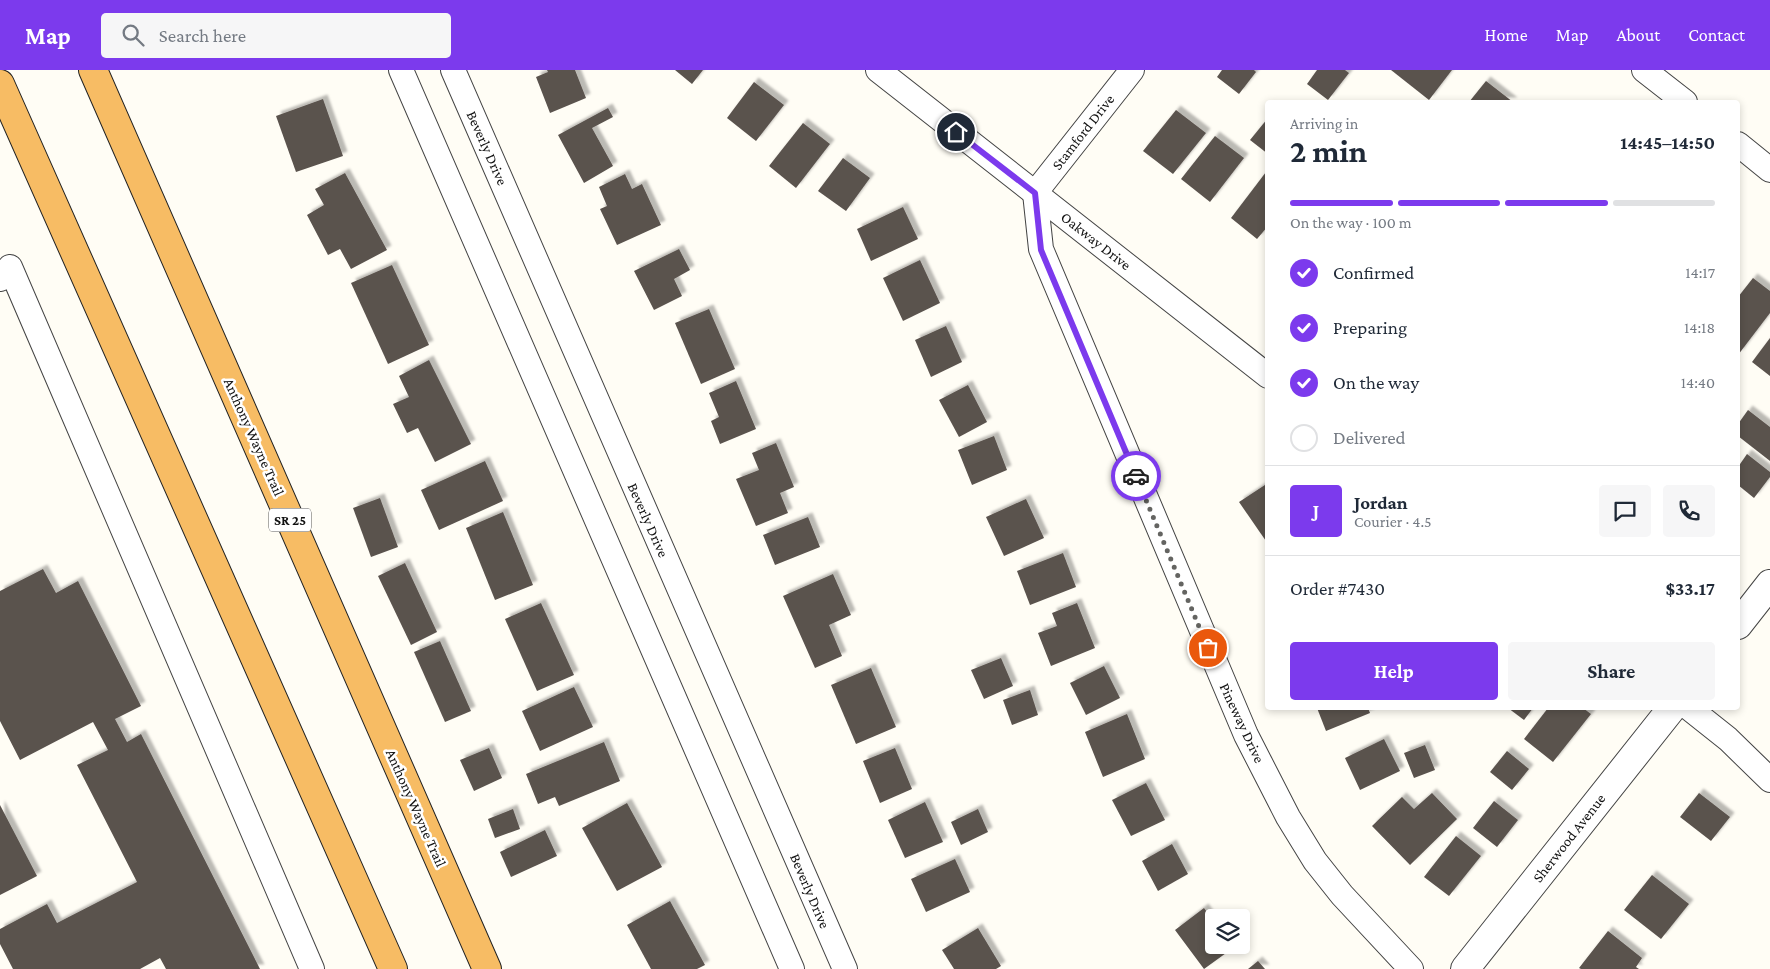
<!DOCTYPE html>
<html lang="en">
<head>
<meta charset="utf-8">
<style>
	body { margin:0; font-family:"Crimson Pro",serif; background:#f6f6f7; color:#1f2937; height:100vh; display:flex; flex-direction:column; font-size:19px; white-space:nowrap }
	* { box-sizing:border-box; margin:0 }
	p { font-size:16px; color:#747a83 }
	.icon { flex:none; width:28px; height:28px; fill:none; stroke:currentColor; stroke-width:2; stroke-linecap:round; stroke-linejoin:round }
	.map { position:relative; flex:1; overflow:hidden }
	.drawer { position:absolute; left:1265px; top:30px; width:475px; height:610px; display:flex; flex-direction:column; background:#fff; border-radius:5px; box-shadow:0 2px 8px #0003 }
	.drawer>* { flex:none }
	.tools { position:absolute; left:1205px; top:839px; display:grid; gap:10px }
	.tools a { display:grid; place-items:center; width:45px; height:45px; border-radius:5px; background:#fff; box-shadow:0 2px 8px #0003; font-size:25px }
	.pin { position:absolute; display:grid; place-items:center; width:42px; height:42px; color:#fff; margin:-21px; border:2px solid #fff; border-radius:50%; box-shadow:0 1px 5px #0007 }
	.courier { position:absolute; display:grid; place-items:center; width:50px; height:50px; margin:-25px; border:4px solid #7c3aed; border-radius:50%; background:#fff; color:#222; box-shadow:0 1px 6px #0007 }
	.overview em { font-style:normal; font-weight:700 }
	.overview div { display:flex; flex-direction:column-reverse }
	.overview { display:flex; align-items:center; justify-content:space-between; height:85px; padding:0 25px }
	h1 { font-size:32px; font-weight:700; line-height:38px }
	.bar { display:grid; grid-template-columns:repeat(4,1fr); gap:8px 5px; align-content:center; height:60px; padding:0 25px }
	.bar i { height:6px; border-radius:4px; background:#e0e1e3 }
	.bar .current { background:#7c3aed }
	.bar p { grid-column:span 4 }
	.line { display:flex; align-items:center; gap:12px; padding:0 25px; border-top:1px solid #e0e1e3 }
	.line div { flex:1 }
	.round { display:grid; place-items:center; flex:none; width:52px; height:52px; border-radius:5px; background:#f6f6f7 }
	ol { padding:0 25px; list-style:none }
	li { display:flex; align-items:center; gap:15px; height:55px }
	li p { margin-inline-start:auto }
	li .icon { padding:5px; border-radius:50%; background:#7c3aed; color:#fff; stroke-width:4 }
	li:last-child { color:#747a83 }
	li i { width:28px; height:28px; border:2px solid #e0e1e3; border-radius:50% }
	.cta { display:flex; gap:10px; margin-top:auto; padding:10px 25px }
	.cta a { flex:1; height:58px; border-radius:5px; background:#7c3aed; color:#fff; font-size:20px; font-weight:700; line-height:58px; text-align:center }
	.cta a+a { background:#f6f6f7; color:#1f2937 }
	header { display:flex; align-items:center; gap:30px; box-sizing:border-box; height:70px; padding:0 25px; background:#7c3aed; color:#fff }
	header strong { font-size:24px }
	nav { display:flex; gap:28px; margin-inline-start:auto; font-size:18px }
	.search { width:350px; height:45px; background:#f6f6f7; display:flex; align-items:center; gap:12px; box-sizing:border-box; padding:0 18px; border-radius:5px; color:#747a83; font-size:19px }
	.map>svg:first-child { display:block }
</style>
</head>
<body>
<header>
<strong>Map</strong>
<div class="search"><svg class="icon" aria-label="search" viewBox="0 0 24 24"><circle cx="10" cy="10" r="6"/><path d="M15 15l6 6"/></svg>Search here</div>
<nav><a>Home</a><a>Map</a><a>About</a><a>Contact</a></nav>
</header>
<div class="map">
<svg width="1770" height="899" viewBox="0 0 1770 899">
	<defs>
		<filter id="shadow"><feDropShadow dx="4.5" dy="-4.5" stdDeviation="1" flood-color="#0004"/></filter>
	</defs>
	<rect width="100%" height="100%" fill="#fffdf5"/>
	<g fill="#5a524d" filter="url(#shadow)">
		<path d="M547 0H575L586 28 550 43 536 7 548 2Z"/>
		<path d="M675 0H703L692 14Z"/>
		<path d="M1222 0H1254L1256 2 1239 24 1217 7Z"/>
		<path d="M1317 0H1345L1349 3 1328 30 1307 14Z"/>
		<path d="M1391 0H1452L1429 30Z"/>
		<path d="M1486 11 1513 32H1469Z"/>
		<path d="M754 12 784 35 756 71 727 48Z"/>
		<path d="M323 29 343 86 296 102 276 46Z"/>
		<path d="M608 38 613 47 592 58 613 96 584 113 558 65Z"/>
		<path d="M1176 40 1206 63 1173 104 1143 81Z"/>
		<path d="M1268 48V84L1250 70Z"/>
		<path d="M803 53 830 74 796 118 769 96Z"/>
		<path d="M1215 66 1244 88 1210 132 1181 109Z"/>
		<path d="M843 88 870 108 846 141 818 121Z"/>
		<path d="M1266 102 1268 156 1257 169 1231 148Z"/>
		<path d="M345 103 387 180 351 199 340 179 328 185 307 145 324 135 315 119Z"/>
		<path d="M625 104 632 119 642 114 661 155 617 175 600 139 607 136 599 117Z"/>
		<path d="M903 137 918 169 871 191 857 159Z"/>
		<path d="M679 179 690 200 674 209 682 226 654 240 634 201Z"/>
		<path d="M920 190 940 233 903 251 883 208Z"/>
		<path d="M392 195 429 275 388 294 351 213Z"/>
		<path d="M1753 208 1770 221V243L1738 285V227Z"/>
		<path d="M709 239 735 299 701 314 675 253Z"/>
		<path d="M946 256 962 292 931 307 915 270Z"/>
		<path d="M1770 268V306L1752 292Z"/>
		<path d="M429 290 471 374 435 392 418 358 407 363 393 334 409 327 399 306Z"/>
		<path d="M736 311 756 359 720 374 711 351 719 347 709 323Z"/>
		<path d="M968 315 987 352 959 367 939 330Z"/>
		<path d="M1748 340 1770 357V391L1738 366V354Z"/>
		<path d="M994 366 1007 400 972 415 958 380Z"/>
		<path d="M776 373 794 417 780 423 788 443 756 456 736 409 759 400 752 383Z"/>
		<path d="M1747 384 1770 402V407L1754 428 1738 415V397Z"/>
		<path d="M485 391 503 431 439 460 421 420Z"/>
		<path d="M1268 413V474L1239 432Z"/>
		<path d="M380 428 398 477 371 487 353 438Z"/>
		<path d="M1026 429 1044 468 1004 486 986 447Z"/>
		<path d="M503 442 533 515 495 530 466 458Z"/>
		<path d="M808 447 820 477 775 495 763 465Z"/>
		<path d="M1063 483 1076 517 1030 535 1017 501Z"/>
		<path d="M405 493 437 562 411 575 378 506Z"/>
		<path d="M43 499 56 523 78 511 141 636 115 649 127 672 141 664 260 899H166L160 888 140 899H13L0 874V859L47 834 57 853 137 812 77 695 108 680 93 652 20 690 0 651V521Z"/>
		<path d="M833 504 851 545 829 555 842 586 815 598 783 526Z"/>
		<path d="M541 533 574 605 537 621 505 549Z"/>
		<path d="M1077 533 1095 578 1051 596 1038 563 1057 556 1052 543Z"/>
		<path d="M440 571 471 641 445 652 414 582Z"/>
		<path d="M1001 588 1013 616 984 629 971 600Z"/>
		<path d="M1104 596 1120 628 1086 645 1070 613Z"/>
		<path d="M871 598 896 657 856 674 831 615Z"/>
		<path d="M574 617 593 657 540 681 522 641Z"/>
		<path d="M1030 620 1038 645 1012 655 1003 630Z"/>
		<path d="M1317 638H1368L1370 643 1326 661Z"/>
		<path d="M1508 638H1533L1524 650Z"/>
		<path d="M1548 638H1583L1591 644 1553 692 1524 669Z"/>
		<path d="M1127 644 1145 689 1103 707 1085 662Z"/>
		<path d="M1384 669 1400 701 1360 720 1345 688Z"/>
		<path d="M604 672 620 711 559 736 555 727 538 734 526 704Z"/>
		<path d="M1425 675 1435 700 1414 708 1404 683Z"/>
		<path d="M489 678 502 708 474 721 460 690Z"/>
		<path d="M895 678 912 719 880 733 863 691Z"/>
		<path d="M1507 681 1529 699 1512 720 1490 702Z"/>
		<path d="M1146 713 1165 750 1131 766 1112 730Z"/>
		<path d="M1432 723 1457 749 1410 795 1372 756 1402 727 1414 739Z"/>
		<path d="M1699 723 1730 747 1711 771 1680 747Z"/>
		<path d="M1494 731 1518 750 1497 777 1473 758Z"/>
		<path d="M925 732 943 772 905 788 888 750Z"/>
		<path d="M627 733 662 797 617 821 582 758Z"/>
		<path d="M0 735 37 806 0 825Z"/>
		<path d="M513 739 520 759 495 768 488 749Z"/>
		<path d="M978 739 988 762 961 775 951 752Z"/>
		<path d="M545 760 557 786 511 807 500 782Z"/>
		<path d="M1456 766 1481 786 1449 826 1424 807Z"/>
		<path d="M1172 774 1188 804 1158 821 1142 791Z"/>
		<path d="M955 789 970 822 926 842 911 809Z"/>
		<path d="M1652 805 1689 834 1661 869 1624 840Z"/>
		<path d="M670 831 705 895 697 899H651L627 855Z"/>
		<path d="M1204 838 1214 852V875H1231L1233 878 1204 899 1175 860Z"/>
		<path d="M978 858 1001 896 996 899H954L942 880Z"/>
		<path d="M1608 861 1642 888 1636 897 1639 899H1581L1579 898Z"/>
		<path d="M1258 891 1265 899H1248Z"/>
	</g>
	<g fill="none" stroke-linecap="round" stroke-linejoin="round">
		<defs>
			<g id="minor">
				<path d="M401 0 792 899"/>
				<path d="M453 0 845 899"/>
				<path d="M878 0 1268 306"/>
				<path d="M1132 0 1035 123 1041 179 1246 665 1288 747 1315 791 1342 825 1411 899"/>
				<path d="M1644 0 1685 32"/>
				<path d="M1738 74 1770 100"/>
				<path d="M0 209 10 197 312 899"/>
				<path d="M1689 638 1728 669 1770 710"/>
			</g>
			<g id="tertiary">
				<path d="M1738 555 1770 514"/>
				<path d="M1465 899 1672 638"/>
			</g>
			<g id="trunk">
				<path d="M93 0 487 899"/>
				<path d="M0 14 393 899"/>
			</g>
		</defs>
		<use href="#minor" stroke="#444" stroke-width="26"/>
		<use href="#tertiary" stroke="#444" stroke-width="30"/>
		<use href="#trunk" stroke="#222" stroke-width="30"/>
		<use href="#minor" stroke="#fff" stroke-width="24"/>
		<use href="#tertiary" stroke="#fff" stroke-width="28"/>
		<use href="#trunk" stroke="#f7bc64" stroke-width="28"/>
	</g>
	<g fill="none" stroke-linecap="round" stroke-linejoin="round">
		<path stroke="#646461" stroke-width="5" stroke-dasharray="0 9" d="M1136 406 1208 578"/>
		<path stroke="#7c3aed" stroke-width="6" d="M956 62 1035 123 1041 180 1136 406"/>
	</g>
	<g text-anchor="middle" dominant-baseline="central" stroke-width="5" stroke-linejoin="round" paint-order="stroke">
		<rect fill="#fff" stroke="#585858" stroke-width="1" x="269" y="438.5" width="42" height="23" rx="4"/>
		<g font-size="14" font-weight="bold" fill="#111">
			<text x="290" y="450">SR 25</text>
		</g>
		<g font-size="15" fill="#111" stroke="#fff">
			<text transform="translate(1083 62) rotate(-52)">Stamford Drive</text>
			<text transform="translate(487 78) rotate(66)">Beverly Drive</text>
			<text transform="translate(1096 171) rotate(38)">Oakway Drive</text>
			<text transform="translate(254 367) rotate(66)">Anthony Wayne Trail</text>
			<text transform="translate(648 450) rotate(66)">Beverly Drive</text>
			<text transform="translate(1242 653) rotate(65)">Pineway Drive</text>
			<text transform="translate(416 738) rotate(66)">Anthony Wayne Trail</text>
			<text transform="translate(1569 768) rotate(-52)">Sherwood Avenue</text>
			<text transform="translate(810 821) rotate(67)">Beverly Drive</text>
		</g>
	</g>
</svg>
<div class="tools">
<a><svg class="icon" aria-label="layers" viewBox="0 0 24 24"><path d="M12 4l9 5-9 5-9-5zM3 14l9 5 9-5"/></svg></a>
</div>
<div class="pin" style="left:1208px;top:578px;background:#ea580c"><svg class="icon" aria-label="bag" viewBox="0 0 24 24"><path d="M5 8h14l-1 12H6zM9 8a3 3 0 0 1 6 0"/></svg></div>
<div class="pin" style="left:956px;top:62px;background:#1f2937"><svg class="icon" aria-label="home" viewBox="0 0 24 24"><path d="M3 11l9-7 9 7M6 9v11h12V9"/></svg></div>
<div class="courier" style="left:1136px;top:406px"><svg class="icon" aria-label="car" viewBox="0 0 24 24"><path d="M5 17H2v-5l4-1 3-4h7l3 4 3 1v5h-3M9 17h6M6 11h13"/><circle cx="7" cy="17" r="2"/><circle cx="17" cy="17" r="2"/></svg></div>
<section class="drawer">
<div class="overview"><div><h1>2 min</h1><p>Arriving in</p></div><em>14:45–14:50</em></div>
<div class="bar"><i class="current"></i><i class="current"></i><i class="current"></i><i></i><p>On the way · 100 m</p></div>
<ol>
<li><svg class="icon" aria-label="check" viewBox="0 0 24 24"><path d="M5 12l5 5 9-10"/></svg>Confirmed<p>14:17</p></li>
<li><svg class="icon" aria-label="check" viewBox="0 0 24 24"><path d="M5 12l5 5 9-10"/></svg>Preparing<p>14:18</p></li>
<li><svg class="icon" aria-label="check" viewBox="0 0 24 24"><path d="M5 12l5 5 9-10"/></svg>On the way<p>14:40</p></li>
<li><i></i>Delivered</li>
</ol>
<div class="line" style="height:90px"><b class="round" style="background:#7c3aed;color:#fff">J</b><div><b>Jordan</b><p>Courier · 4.5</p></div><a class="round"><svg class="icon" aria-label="chat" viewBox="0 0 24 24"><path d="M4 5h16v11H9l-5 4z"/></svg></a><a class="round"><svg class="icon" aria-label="phone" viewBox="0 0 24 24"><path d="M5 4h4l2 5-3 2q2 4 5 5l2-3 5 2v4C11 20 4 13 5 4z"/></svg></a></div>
<div class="line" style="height:65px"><div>Order #7430</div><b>$33.17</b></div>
<div class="cta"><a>Help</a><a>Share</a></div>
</section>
</div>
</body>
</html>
